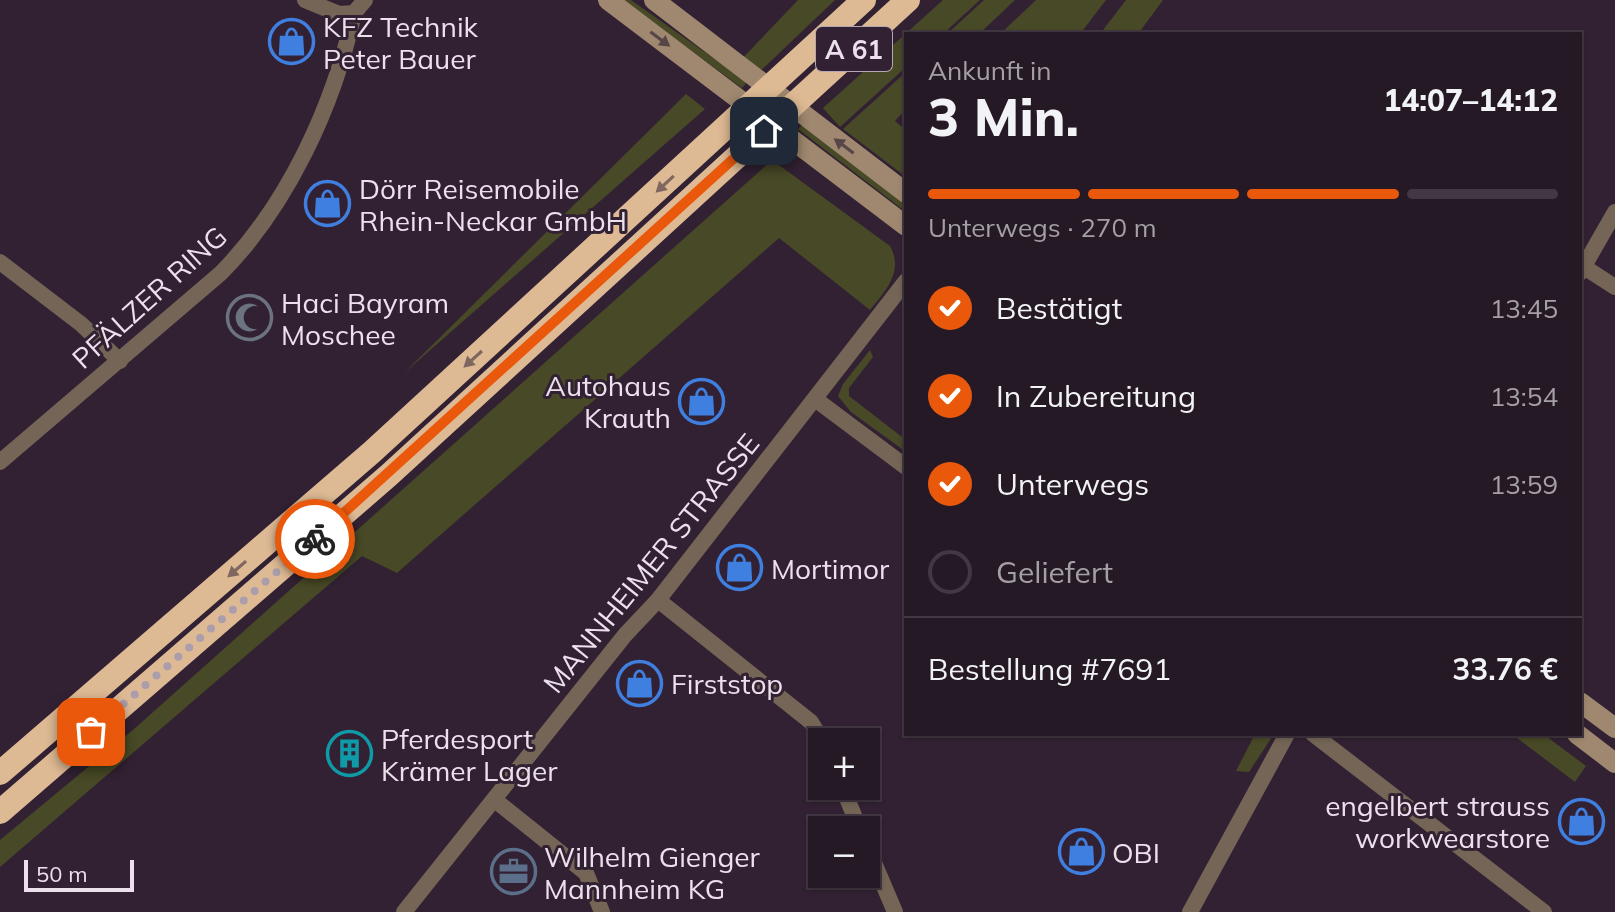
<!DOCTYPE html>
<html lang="de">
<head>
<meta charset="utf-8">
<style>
	body { margin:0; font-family:Mulish,sans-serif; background:#322632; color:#f1f3f6; height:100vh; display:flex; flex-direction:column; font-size:30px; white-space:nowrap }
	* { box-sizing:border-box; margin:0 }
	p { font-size:26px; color:#a4a0a7 }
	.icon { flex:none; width:44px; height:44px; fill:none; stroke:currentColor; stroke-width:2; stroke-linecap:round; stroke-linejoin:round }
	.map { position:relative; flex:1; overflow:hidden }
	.side { position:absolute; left:904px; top:32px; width:678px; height:704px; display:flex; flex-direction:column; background:#261926; border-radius:0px; box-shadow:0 2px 6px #0004,0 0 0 2px #423843 }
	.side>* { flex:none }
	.tools { position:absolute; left:808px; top:728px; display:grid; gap:16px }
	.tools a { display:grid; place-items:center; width:72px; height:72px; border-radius:0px; background:#261926; box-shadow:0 2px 6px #0004,0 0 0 2px #423843; font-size:40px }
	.scale { position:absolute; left:24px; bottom:20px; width:110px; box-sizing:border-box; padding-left:8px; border:4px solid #ece0ec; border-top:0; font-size:22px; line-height:28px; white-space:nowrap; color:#ece0ec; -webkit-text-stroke:6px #322133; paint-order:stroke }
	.pin { position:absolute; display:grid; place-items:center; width:68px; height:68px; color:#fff; margin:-34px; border-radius:16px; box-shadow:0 4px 12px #0006 }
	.courier { position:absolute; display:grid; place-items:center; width:80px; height:80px; margin:-40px; border:6px solid #ea580c; border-radius:50%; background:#fff; color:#222; box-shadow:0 2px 10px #0007 }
	.summary em { font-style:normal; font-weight:800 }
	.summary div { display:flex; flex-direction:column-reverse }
	.summary { display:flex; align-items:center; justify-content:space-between; height:136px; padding:0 24px }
	h1 { font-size:52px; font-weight:800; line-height:60px }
	.bar { display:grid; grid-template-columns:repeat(4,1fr); gap:12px 8px; align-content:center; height:96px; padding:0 24px }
	.bar i { height:10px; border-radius:6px; background:#423843 }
	.bar .selected { background:#ea580c }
	.bar p { grid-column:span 4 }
	.line { display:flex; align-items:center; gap:20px; padding:0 24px; border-top:2px solid #423843 }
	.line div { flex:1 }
	ol { padding:0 24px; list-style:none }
	li { display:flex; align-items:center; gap:24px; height:88px }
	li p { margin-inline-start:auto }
	li .icon { padding:8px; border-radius:50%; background:#ea580c; color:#fff; stroke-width:4 }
	li:last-child { color:#a4a0a7 }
	li i { width:44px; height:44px; border:4px solid #423843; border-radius:50% }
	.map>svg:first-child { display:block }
</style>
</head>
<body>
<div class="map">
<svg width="1615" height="912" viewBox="0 0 1615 912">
	<rect width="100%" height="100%" fill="#322133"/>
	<g fill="#484926">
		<path d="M623 0H631L747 82 742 88Z"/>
		<path d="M798 0H835L753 78 736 65Z"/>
		<path d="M943 0H980L943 34H906V67L840 127 823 108Z"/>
		<path d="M984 0H1015L979 34H947Z"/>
		<path d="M1036 0H1106L1080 34H1000Z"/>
		<path d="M1126 0H1163L1138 34H1100Z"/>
		<path d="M906 72V109L895 121 906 130V177L843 129Z"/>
		<path d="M686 94 705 109 404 373Z"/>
		<path d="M803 124 906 202V212L798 129Z"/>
		<path d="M772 160 890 246C904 271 886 290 870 310L779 238 397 573 362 556 0 867V840L134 729Z"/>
		<path d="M870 350 873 357 849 388V396L906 440V452L851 412 838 396 843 384Z"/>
		<path d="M1255 734H1274L1249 772 1236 771Z"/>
		<path d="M1512 734H1543L1586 766 1575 782Z"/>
	</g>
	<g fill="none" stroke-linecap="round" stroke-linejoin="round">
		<g stroke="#746556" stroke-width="16">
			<path d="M305 0 339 14 354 13 365 0"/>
			<path d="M0 262 81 324 120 361"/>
			<path d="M1584 267 1615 287"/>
			<path d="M1580 273 1615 212"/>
			<path d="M815 399 906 467"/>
			<path d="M0 462 221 273C288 205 334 105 354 13"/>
			<path d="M658 600 811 722 823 742"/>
			<path d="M1313 734 1544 912"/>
			<path d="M842 786 860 830"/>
			<path d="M496 801 586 873 602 912"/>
			<path d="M866 844 895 912"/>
			<path d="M404 912 625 635 658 600 906 281"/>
			<path d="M1190 912 1287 734"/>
		</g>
		<g stroke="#9f886f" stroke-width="20">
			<path d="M608 0 906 226"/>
			<path d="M654 0 906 193"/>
			<path d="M1580 702 1615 728"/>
			<path d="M1577 734 1615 763"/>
		</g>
		<g stroke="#deba94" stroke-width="24">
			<path d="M0 773 372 452 864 0"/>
			<path d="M0 812 389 475 908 0"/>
		</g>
	</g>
	<defs><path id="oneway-solid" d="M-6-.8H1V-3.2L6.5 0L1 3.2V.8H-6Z" transform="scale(2)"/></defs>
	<g fill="#584548">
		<use href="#oneway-solid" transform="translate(660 39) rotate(37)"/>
		<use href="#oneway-solid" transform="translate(844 146) rotate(-143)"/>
	</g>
	<g fill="#7f665f">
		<use href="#oneway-solid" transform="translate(665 184) rotate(137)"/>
		<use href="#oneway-solid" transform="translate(473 359) rotate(138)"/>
		<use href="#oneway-solid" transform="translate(237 569) rotate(139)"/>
	</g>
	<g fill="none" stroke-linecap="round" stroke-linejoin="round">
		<path stroke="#ab9dab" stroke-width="8" stroke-dasharray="0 14.4" d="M91 732 315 539"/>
		<path stroke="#ea580c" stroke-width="10" d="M315 539 764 131"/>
	</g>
	<defs>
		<symbol id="shop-ring" viewBox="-11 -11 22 22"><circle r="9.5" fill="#322133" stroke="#3f7fe0" stroke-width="1.5"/><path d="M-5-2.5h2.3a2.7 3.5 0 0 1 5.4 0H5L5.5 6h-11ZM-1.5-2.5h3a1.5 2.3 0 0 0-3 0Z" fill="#3f7fe0"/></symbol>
		<symbol id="mosque-ring" viewBox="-11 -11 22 22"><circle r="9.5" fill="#322133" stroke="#6b7280" stroke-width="1.5"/><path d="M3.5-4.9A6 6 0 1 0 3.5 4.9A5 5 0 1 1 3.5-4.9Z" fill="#6b7280"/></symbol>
		<symbol id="building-ring" viewBox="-11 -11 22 22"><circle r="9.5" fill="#322133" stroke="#0f9aa8" stroke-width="1.5"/><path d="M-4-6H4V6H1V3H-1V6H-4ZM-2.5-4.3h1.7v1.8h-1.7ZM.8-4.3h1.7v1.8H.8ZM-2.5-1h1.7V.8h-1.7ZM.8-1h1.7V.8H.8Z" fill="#0f9aa8"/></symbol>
		<symbol id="office-ring" viewBox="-11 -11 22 22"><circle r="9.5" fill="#322133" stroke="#5c6f8a" stroke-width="1.5"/><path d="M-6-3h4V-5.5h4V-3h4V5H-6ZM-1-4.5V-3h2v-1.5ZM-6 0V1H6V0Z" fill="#5c6f8a"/></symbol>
	</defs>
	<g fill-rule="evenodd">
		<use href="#shop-ring" x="266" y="16" width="51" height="51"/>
		<use href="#shop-ring" x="302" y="178" width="51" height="51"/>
		<use href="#mosque-ring" x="224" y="292" width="51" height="51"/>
		<use href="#shop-ring" x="676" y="376" width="51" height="51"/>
		<use href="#shop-ring" x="714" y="542" width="51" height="51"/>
		<use href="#shop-ring" x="614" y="658" width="51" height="51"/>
		<use href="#building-ring" x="324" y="728" width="51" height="51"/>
		<use href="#shop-ring" x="1556" y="796" width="51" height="51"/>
		<use href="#shop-ring" x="1056" y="826" width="51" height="51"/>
		<use href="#office-ring" x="488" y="846" width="51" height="51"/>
	</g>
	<g text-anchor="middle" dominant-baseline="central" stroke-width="6" stroke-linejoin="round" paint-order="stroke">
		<rect fill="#322133" stroke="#b4a7b4" stroke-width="2" x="816" y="27" width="76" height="44" rx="6"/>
		<g font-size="26" font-weight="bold" fill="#ece0ec">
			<text x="854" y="49">A 61</text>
		</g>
		<g font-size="28" fill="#ece0ec" stroke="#322133" text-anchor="start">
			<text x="323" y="26">KFZ Technik<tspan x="323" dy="32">Peter Bauer</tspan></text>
			<text x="359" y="188">Dörr Reisemobile<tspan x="359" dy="32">Rhein-Neckar GmbH</tspan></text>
			<text x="281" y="302">Haci Bayram<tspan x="281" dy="32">Moschee</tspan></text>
			<text x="671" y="385" text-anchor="end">Autohaus<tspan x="671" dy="32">Krauth</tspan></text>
			<text x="771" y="568">Mortimor</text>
			<text x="671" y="683">Firststop</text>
			<text x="381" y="738">Pferdesport<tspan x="381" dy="32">Krämer Lager</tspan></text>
			<text x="1550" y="805" text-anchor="end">engelbert strauss<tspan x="1550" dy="32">workwearstore</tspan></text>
			<text x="1112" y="852">OBI</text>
			<text x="544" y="856">Wilhelm Gienger<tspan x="544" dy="32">Mannheim KG</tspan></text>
		</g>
		<g font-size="28" fill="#ece0ec" stroke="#322133">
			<text transform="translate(149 297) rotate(-42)">PFÄLZER RING</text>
			<text transform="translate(651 563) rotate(-51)">MANNHEIMER STRASSE</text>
		</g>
	</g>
</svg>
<div class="tools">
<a>+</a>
<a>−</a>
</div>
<div class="scale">50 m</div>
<div class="pin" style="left:91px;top:732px;background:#ea580c"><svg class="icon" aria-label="bag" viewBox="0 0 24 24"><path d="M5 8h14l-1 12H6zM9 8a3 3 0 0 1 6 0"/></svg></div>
<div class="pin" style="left:764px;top:131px;background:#1f2937"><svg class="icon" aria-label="home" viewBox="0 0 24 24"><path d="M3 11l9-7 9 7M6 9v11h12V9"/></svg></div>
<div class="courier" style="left:315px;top:539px"><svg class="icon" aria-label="bike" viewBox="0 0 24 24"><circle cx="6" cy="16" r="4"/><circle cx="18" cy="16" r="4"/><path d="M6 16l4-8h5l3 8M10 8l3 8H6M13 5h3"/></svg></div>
<section class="side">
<div class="summary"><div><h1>3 Min.</h1><p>Ankunft in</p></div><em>14:07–14:12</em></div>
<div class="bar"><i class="selected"></i><i class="selected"></i><i class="selected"></i><i></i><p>Unterwegs · 270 m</p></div>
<ol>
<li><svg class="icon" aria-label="check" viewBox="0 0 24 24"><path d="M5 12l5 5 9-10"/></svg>Bestätigt<p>13:45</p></li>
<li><svg class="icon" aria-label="check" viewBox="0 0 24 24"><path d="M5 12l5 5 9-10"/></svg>In Zubereitung<p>13:54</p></li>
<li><svg class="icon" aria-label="check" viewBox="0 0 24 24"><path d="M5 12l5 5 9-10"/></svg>Unterwegs<p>13:59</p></li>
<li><i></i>Geliefert</li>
</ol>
<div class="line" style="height:104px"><div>Bestellung #7691</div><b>33.76 €</b></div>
</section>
</div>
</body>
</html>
